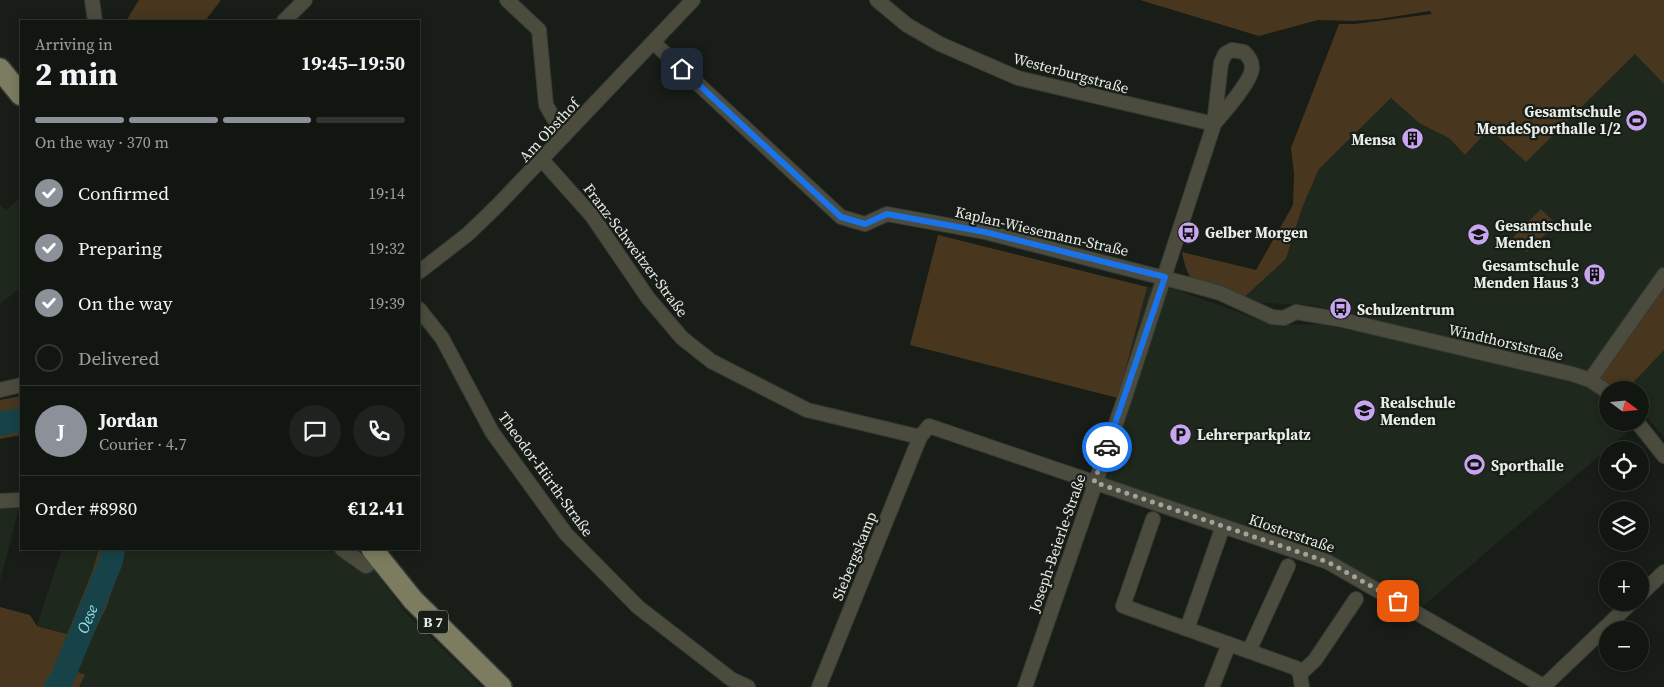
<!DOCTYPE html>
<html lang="en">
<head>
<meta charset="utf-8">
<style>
	body { margin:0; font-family:"Source Serif 4",serif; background:#1f231f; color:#f1f3f6; height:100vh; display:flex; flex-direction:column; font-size:19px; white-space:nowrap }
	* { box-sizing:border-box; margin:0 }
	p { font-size:16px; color:#9c9f9f }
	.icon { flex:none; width:28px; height:28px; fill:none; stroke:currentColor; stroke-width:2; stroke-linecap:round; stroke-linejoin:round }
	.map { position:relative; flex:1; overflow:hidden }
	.drawer { position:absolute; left:20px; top:20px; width:400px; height:530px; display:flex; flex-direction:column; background:#121611; border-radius:0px; box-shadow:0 2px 12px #0003,0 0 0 1px #313531 }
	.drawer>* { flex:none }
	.needle { width:32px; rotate:106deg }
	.fabs { position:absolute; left:1599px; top:381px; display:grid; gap:10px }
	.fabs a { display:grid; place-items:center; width:50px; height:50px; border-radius:50%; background:#121611; box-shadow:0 2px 12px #0003,0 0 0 1px #313531; font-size:25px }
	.pin { position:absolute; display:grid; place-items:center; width:42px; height:42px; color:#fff; margin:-21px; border-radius:10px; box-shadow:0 2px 8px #0006 }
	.courier { position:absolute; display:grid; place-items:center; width:50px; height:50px; margin:-25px; border:4px solid #1a73e8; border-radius:50%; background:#fff; color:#222; box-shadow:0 1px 6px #0007 }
	.headline em { font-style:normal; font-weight:700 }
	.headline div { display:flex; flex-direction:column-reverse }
	.headline { display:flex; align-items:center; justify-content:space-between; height:85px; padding:0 15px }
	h1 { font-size:32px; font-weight:700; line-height:38px }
	.bar { display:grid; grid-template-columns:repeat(4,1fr); gap:8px 5px; align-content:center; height:60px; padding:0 15px }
	.bar i { height:6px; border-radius:4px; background:#313531 }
	.bar .active { background:#8c9099 }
	.bar p { grid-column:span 4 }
	.line { display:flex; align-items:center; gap:12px; padding:0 15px; border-top:1px solid #313531 }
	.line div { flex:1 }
	.round { display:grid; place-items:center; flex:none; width:52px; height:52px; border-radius:26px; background:#1f231f }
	ol { padding:0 15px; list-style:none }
	li { display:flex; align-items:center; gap:15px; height:55px }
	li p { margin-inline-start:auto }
	li .icon { padding:5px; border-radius:50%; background:#8c9099; color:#fff; stroke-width:4 }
	li:last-child { color:#9c9f9f }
	li i { width:28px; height:28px; border:2px solid #313531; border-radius:50% }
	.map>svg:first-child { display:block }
</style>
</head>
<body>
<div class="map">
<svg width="1664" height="687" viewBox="0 0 1664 687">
	<rect width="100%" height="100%" fill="#181d17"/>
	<g fill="#1f281d">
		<path d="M1635 53 1664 84V437L1640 409V390H1616L1515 355 1313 305 1239 302 1286 259 1302 208 1319 169 1391 98 1419 123 1449 138 1465 155 1489 129 1526 161Z"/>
		<path d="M21 197V287L0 304V204L6 210Z"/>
		<path d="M938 235 1147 287 1175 289 1273 325 1321 324 1579 380 1607 394 1608 422 1638 423 1422 607 1331 558 1094 482 1118 398 910 345Z"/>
		<path d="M0 509H19L0 581Z"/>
		<path d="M62 549H99L92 572 67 634 37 625Z"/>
		<path d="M126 549H358L405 612 482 687H79L85 675 76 671 107 606Z"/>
	</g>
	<g fill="#48361e">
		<path d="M139 0H221L205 21H126Z"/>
		<path d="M1140 0H1664V84L1635 54 1526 162 1489 129 1465 155 1449 138 1419 123 1391 98 1319 169 1302 208 1286 259 1239 302C1205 289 1189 292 1182 252L1256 270 1293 205 1294 174 1291 148 1339 24H1355L1432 14 1430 11 1379 19 1353 21 1318 20 1259 36Z"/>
		<path d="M1541 209 1556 224 1527 252 1513 237Z"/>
		<path d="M938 235 1147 287 1118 398 910 345Z"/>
		<path d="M1664 275V350L1626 390H1608L1590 380Z"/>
		<path d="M21 396V435L0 439V400Z"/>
		<path d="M99 549H106C93 596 73 645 46 687H0V607L30 615 37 626 67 634 92 572Z"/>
		<path d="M121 549H126L107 606 76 671 85 675 79 687H63L99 614Z"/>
	</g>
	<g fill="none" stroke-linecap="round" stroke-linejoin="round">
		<g stroke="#174348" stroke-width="24">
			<path d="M0 424 21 420"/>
			<path id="s1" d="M56 687 62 679 111 561 113 549"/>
		</g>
		<defs>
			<g id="street">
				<path d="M92 0 95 21"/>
				<path d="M507 0 539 30 546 105 564 136"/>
				<path d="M877 0 907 25 940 44 1018 78 1214 124"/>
				<path d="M284 21 305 0"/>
				<path d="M654 43 841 217 865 224 887 214 985 232 1195 286 1220 293 1272 317 1284 318 1296 312 1338 319 1572 374 1590 380 1608 392"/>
				<path d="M543 161 592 216 648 298 682 338 711 361 807 410 920 437 929 426 1328 562 1545 687"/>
				<path d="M419 272 468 234 498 205 693 0"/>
				<path d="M419 309 442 338 492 432 566 534 638 607 731 679 748 687"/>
				<path d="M1590 380 1664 275"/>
				<path d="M0 390 21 385"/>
				<path d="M1637 422 1664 456"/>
				<path d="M0 501 21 500"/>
				<path d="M1153 519 1123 606 1296 668 1300 674"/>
				<path d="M342 549 366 566 378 557"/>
				<path d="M1640 595 1664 572"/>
				<path d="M1187 629 1223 526"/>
				<path d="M1249 651 1288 566"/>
				<path d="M819 687 920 437"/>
				<path d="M1025 687 1124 400 1214 124 1221 63 1225 54 1232 50 1244 52C1249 57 1252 61 1252 69 1250 83 1224 112 1214 124"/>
				<path d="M1212 687 1229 644"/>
				<path d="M1302 687 1300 674 1315 660 1356 599"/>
				<path d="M1543 687 1632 602"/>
			</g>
			<g id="primary">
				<path d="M0 69 21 95"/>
				<path d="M372 549 413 600 501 687"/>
			</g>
		</defs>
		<use href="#street" stroke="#353a34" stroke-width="16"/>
		<use href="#primary" stroke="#353a34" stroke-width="24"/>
		<use href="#street" stroke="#4b4c3e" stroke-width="14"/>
		<use href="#primary" stroke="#7c7c60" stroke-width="21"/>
	</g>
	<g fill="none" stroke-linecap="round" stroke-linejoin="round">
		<path stroke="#a0a49f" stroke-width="5" stroke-dasharray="0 9" d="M1107 447 1094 482 1328 562 1398 601"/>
		<path stroke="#1a73e8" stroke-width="6" d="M682 69 841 217 865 224 887 214 985 232 1165 277 1107 447"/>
	</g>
	<defs>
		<symbol id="stadium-disc" viewBox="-11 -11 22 22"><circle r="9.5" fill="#c7a6ef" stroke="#181d17"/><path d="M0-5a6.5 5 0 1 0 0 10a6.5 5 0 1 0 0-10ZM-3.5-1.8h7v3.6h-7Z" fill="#111"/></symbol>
		<symbol id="building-disc" viewBox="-11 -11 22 22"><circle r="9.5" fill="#c7a6ef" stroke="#181d17"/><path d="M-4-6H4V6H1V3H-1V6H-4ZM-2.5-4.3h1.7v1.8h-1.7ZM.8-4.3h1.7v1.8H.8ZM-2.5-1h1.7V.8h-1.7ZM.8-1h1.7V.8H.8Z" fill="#111"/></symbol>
		<symbol id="bus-disc" viewBox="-11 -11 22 22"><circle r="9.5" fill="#c7a6ef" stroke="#181d17"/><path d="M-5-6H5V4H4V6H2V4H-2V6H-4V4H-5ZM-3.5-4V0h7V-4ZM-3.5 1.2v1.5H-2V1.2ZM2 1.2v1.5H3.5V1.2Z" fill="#111"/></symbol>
		<symbol id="school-disc" viewBox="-11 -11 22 22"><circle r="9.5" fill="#c7a6ef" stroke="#181d17"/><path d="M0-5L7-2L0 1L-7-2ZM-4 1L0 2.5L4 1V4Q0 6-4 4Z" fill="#111"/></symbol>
		<symbol id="parking-disc" viewBox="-11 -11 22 22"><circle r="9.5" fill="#c7a6ef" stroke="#181d17"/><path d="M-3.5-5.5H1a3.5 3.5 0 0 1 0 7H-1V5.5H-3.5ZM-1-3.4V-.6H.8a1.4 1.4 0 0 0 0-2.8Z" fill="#111"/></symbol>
	</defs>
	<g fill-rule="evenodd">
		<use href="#stadium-disc" x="1624" y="108" width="25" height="25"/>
		<use href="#building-disc" x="1400" y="126" width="25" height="25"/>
		<use href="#bus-disc" x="1176" y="220" width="25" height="25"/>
		<use href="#school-disc" x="1466" y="222" width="25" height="25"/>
		<use href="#building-disc" x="1582" y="262" width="25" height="25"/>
		<use href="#bus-disc" x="1328" y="296" width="25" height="25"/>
		<use href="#school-disc" x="1352" y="398" width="25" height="25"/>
		<use href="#parking-disc" x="1168" y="422" width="25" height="25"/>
		<use href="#stadium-disc" x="1462" y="452" width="25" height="25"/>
	</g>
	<g text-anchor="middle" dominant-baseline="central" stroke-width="4.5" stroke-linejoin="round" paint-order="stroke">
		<rect fill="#181d17" stroke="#aaafa9" stroke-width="1" x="418" y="610.5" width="30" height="23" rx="4"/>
		<g font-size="14" font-weight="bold" fill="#e9ede8">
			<text x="433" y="622">B 7</text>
		</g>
		<g font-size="15" fill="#e9ede8" stroke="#181d17">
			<text transform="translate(1071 73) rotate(15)">Westerburgstraße</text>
			<text transform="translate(549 130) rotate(-47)">Am Obsthof</text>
			<text transform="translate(1042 231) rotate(13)">Kaplan-Wiesemann-Straße</text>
			<text transform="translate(636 250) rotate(53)">Franz-Schweitzer-Straße</text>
			<text transform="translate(1506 342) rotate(13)">Windthorststraße</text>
			<text transform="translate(546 474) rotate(54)">Theodor-Hürth-Straße</text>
			<text transform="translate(1292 533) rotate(19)">Klosterstraße</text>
			<text transform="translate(1057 543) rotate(-71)">Joseph-Beierle-Straße</text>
			<text transform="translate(854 556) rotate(-68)">Siebergskamp</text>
		</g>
		<g font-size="15" font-weight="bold" fill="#e9ede8" stroke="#181d17" text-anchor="start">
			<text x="1621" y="111" text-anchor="end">Gesamtschule<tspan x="1621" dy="17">MendeSporthalle 1/2</tspan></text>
			<text x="1396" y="139" text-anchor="end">Mensa</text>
			<text x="1495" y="225">Gesamtschule<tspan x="1495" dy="17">Menden</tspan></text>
			<text x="1205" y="232">Gelber Morgen</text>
			<text x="1579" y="265" text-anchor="end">Gesamtschule<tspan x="1579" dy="17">Menden Haus 3</tspan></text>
			<text x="1357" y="309">Schulzentrum</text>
			<text x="1380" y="402">Realschule<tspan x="1380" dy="17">Menden</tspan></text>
			<text x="1197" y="434">Lehrerparkplatz</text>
			<text x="1491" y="465">Sporthalle</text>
		</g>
		<g font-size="16" font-style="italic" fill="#94e3ed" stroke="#181d17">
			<text stroke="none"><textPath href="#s1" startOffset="75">Oese</textPath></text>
		</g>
	</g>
</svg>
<div class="fabs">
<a><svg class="needle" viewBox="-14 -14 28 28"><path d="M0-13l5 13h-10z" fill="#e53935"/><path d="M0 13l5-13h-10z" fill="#9c9f9f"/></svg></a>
<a><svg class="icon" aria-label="locate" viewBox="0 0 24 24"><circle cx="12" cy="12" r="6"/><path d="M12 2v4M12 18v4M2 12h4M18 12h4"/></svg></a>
<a><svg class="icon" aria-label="layers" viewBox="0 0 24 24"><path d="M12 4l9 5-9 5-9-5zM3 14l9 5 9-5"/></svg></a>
<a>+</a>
<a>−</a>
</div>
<div class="pin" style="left:1398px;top:601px;background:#ea580c"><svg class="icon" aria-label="bag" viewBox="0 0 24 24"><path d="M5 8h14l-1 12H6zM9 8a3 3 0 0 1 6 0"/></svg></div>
<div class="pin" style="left:682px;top:69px;background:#1f2937"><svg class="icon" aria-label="home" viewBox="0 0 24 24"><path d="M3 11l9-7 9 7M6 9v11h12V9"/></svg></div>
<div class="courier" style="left:1107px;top:447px"><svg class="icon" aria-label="car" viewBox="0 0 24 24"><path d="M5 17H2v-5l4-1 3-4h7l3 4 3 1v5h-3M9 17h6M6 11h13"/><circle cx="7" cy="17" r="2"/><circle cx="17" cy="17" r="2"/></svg></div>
<section class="drawer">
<div class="headline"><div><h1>2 min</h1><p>Arriving in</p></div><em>19:45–19:50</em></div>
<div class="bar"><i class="active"></i><i class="active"></i><i class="active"></i><i></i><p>On the way · 370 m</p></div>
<ol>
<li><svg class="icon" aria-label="check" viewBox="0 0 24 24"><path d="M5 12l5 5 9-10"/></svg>Confirmed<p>19:14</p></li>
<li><svg class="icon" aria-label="check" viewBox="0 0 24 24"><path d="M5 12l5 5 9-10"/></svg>Preparing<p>19:32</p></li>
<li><svg class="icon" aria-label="check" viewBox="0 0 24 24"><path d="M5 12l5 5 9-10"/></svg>On the way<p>19:39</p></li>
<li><i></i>Delivered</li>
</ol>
<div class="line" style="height:90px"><b class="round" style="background:#8c9099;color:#fff">J</b><div><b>Jordan</b><p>Courier · 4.7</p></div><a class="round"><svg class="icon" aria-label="chat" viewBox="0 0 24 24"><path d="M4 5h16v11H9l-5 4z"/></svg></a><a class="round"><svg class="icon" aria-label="phone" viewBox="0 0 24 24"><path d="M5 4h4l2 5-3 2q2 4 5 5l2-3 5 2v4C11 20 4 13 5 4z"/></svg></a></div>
<div class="line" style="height:65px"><div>Order #8980</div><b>€12.41</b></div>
</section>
</div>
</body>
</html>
